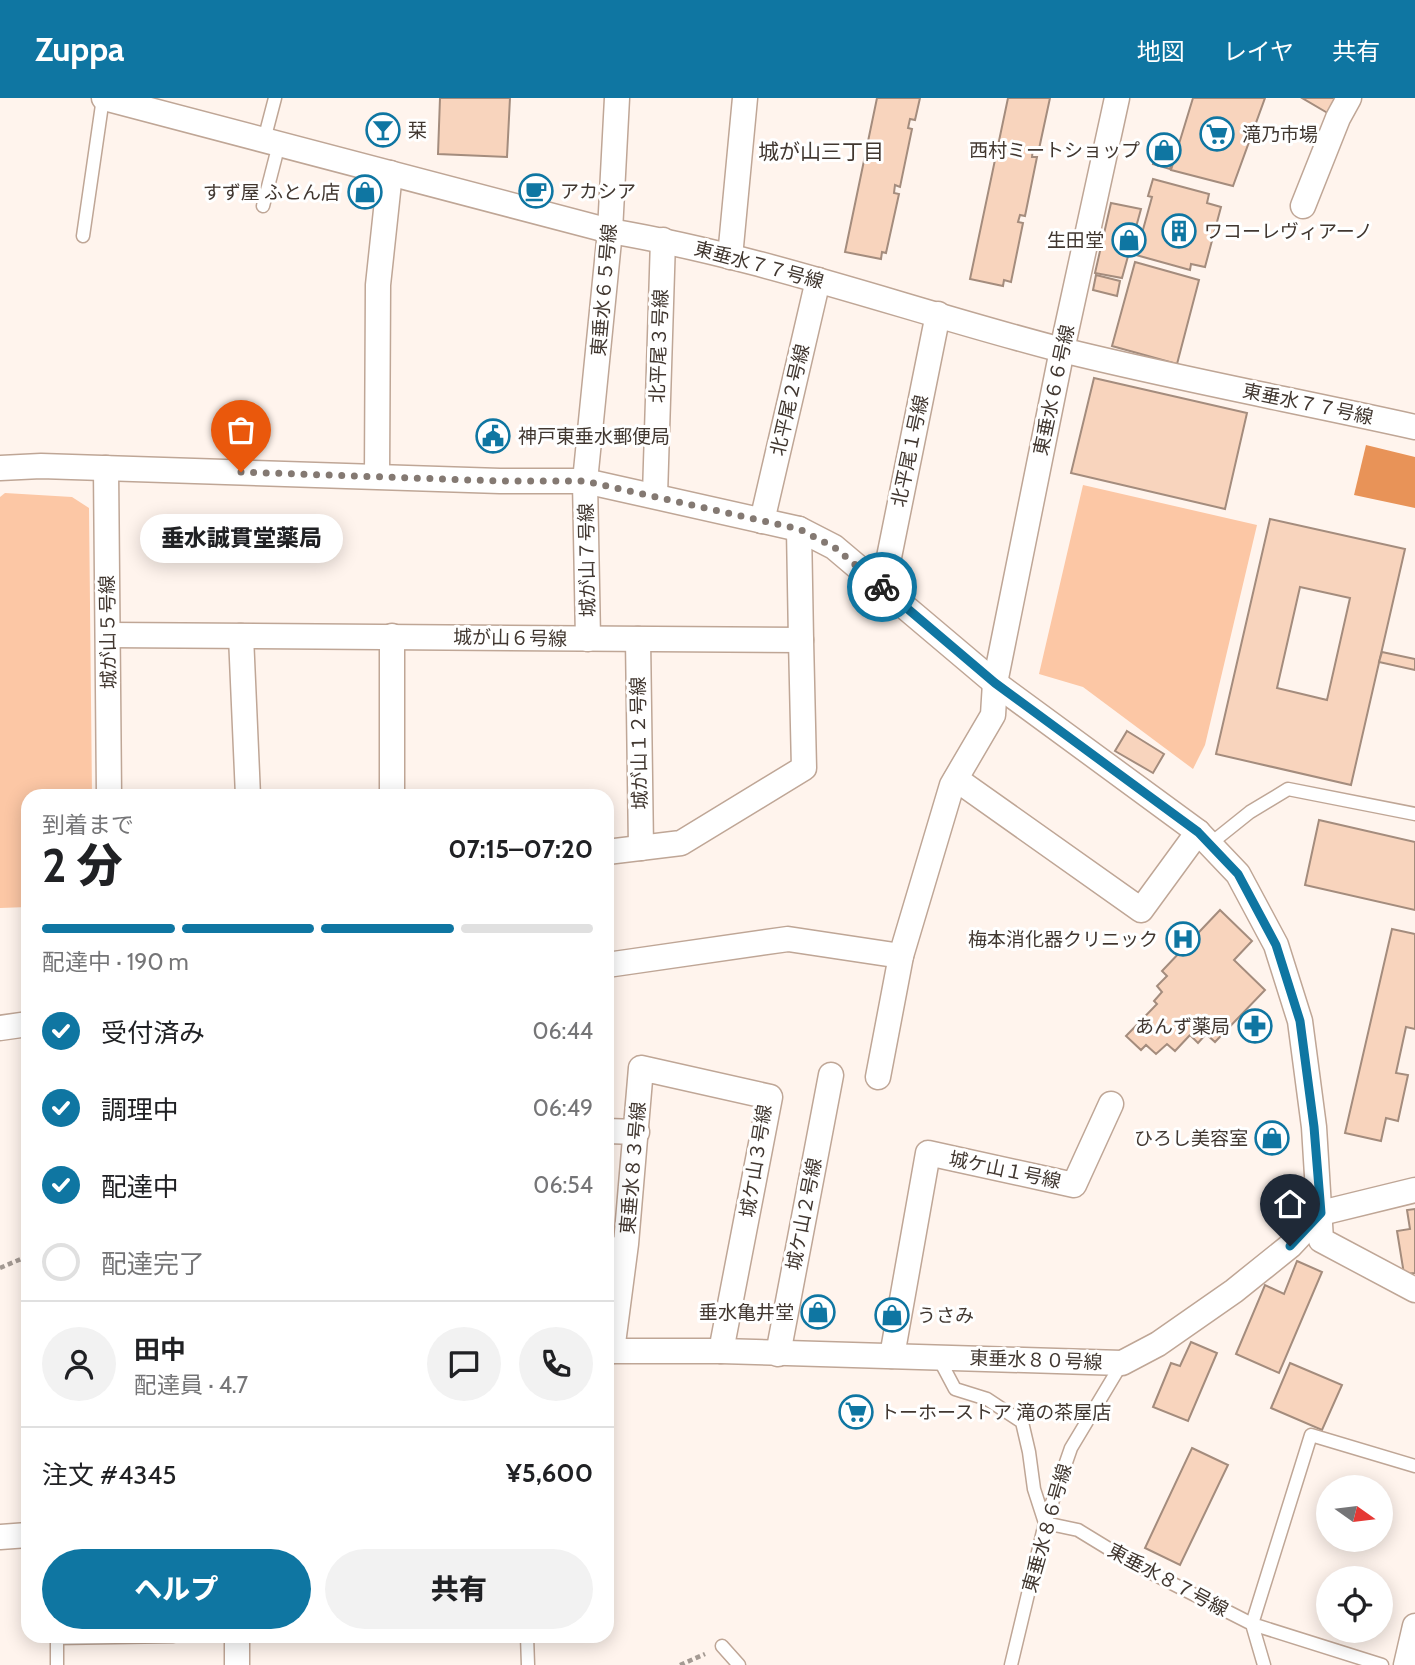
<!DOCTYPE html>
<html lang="ja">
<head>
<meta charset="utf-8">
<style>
	body { margin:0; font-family:Cabin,"Noto Sans JP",sans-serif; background:#f2f2f2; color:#202124; height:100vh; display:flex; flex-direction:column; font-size:26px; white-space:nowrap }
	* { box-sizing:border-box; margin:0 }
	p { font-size:23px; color:#757577 }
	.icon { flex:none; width:38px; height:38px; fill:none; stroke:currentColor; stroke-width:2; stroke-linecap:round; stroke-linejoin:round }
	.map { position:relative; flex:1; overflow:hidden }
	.sheet { position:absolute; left:21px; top:691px; width:593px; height:854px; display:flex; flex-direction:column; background:#fff; border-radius:21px; box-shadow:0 4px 18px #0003 }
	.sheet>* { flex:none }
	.needle { width:46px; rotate:104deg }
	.buttons { position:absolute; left:1316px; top:1377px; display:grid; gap:14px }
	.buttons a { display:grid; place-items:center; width:77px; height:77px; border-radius:50%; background:#fff; box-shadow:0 4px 18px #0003; font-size:35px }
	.pin { position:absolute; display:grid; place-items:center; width:60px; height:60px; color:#fff; margin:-72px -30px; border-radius:50% 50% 50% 0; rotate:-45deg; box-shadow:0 0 7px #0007 }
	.pin .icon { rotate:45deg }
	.courier { position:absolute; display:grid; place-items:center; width:70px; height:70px; margin:-35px; border:5px solid #0f76a2; border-radius:50%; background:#fff; color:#222; box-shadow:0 2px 9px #0007 }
	.bubble { position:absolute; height:49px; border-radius:24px; background:#fff; box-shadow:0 4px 18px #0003; font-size:23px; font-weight:800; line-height:49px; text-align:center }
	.overview em { font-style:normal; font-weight:800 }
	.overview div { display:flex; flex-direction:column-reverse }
	.overview { display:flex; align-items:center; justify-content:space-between; height:119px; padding:0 21px }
	h1 { font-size:46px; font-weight:800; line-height:52px }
	.bar { display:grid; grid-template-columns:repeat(4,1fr); gap:10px 7px; align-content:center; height:84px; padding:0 21px }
	.bar i { height:9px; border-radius:5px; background:#e0e0e0 }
	.bar .active { background:#0f76a2 }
	.bar p { grid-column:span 4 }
	.line { display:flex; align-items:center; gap:18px; padding:0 21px; border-top:2px solid #e0e0e0 }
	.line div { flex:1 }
	.round { display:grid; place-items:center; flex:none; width:74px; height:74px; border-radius:37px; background:#f2f2f2 }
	ol { padding:0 21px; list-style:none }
	li { display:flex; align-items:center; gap:21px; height:77px }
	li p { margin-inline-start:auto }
	li .icon { padding:7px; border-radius:50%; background:#0f76a2; color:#fff; stroke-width:4 }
	li:last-child { color:#757577 }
	li i { width:38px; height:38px; border:4px solid #e0e0e0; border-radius:50% }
	.cta { display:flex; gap:14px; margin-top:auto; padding:14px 21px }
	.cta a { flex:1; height:80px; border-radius:42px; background:#0f76a2; color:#fff; font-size:28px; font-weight:800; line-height:80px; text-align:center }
	.cta a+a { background:#f2f2f2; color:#202124 }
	header { display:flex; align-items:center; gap:42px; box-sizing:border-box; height:98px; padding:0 35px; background:#0f76a2; color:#fff }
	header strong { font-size:33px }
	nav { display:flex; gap:38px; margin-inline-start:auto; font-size:24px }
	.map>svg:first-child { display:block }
</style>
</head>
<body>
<header>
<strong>Zuppa</strong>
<nav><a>地図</a><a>レイヤ</a><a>共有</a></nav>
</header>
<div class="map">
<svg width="1415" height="1567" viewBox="0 0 1415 1567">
	<rect width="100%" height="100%" fill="#fff4ed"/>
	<g fill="#fcc7a5">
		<path d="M1083 387 1257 427 1205 647 1193 671 1083 589 1039 576Z"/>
		<path d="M5 395 72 399 89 410 92 698H28V809L0 810V399Z"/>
	</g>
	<path fill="#e89358" d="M1366 347 1415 359V410L1354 397Z"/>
	<g fill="#f8d4bd" stroke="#a48c7d" stroke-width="2" fill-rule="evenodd">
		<path d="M440 0H510L507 59 438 56Z"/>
		<path d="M877 0H920L915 22 910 21 908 30 912 31 900 89 895 87 894 95 899 96 886 155 882 154 881 161 845 154Z"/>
		<path d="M1008 0H1050L1039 51 1033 50 1032 59H1037L1025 118 1020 117 1018 124 1023 125 1011 184 1004 182 1003 188 970 181Z"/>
		<path d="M1193 0H1265L1233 88 1171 72Z"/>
		<path d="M1302 0H1341L1331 17Z"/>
		<path d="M1159 39 1177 44 1170 71 1153 66Z"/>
		<path d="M1153 81 1209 96 1207 105 1221 109 1205 169 1191 166 1190 172 1136 157 1152 99 1148 98Z"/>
		<path d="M1111 105 1141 111 1122 180 1095 175Z"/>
		<path d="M1135 164 1199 182 1177 266 1112 248Z"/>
		<path d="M1096 177 1120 183 1117 198 1093 192Z"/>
		<path d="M1094 280 1247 315 1225 411 1071 375Z"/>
		<path d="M1270 421 1405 451 1351 687 1216 656ZM1300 489 1350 500 1327 602 1277 590Z"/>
		<path d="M1382 554 1415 561V572L1379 564Z"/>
		<path d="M1127 633 1164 656 1153 675 1115 653Z"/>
		<path d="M1319 722 1415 744V812L1305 787Z"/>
		<path d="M1220 812 1252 843 1234 862 1265 892 1215 944 1206 936 1198 945 1190 937 1175 953 1167 946 1156 956 1146 947 1141 952 1126 938 1157 906 1154 903 1162 894 1157 888 1167 878 1162 873Z"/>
		<path d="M1392 831 1415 836V931L1406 929 1396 975 1408 977 1398 1023 1386 1020 1381 1043 1345 1035Z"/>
		<path d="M1415 1111V1175L1404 1176 1397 1133 1410 1131 1407 1112Z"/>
		<path d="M1297 1163 1322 1174 1279 1275 1236 1256 1265 1187 1284 1196Z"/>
		<path d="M1191 1244 1217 1255 1188 1323 1153 1309 1171 1265 1180 1268Z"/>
		<path d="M1290 1265 1342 1287 1322 1332 1271 1310Z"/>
		<path d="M1192 1350 1228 1367 1180 1467 1145 1450Z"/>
	</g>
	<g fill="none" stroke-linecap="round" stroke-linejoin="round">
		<defs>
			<g id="service">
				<path d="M264 42 275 0"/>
				<path d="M263 108 279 46"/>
				<path d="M83 138 103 0"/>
				<path d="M1210 746 1250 714 1288 691 1415 716"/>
				<path d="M607 1145 626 1146"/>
				<path d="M938 1259 955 1291 987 1301 1022 1324 1029 1354 1034 1391 1045 1425 1078 1432 1132 1465 1252 1526 1264 1567"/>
				<path d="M57 1538V1567"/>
				<path d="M527 1538 528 1567"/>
				<path d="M57 1540 173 1538"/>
				<path d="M722 1548 739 1567"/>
				<path d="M1011 1567 1045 1425 1071 1350 1122 1265"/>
				<path d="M1382 1567 1252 1526 1311 1337 1415 1368"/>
			</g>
			<g id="minor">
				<path d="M104 0 610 133C764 159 911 213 1062 252 1179 281 1298 303 1415 329"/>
				<path d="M1303 108 1338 20 1349 0"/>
				<path d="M730 159 745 0"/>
				<path d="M0 370 41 368 500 383H585L799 431 834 449 995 585 1198 734 1238 776 1276 847 1300 923 1314 1029 1321 1142 1415 1192"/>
				<path d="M106 370 109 698"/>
				<path d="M377 378 378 187 390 75"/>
				<path d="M655 397 663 142"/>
				<path d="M762 423 818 182"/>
				<path d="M883 489 938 216"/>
				<path d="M108 537 801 542 799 431"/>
				<path d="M241 538 248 698"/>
				<path d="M392 538V698"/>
				<path d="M588 541 585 383 610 133 617 0"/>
				<path d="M638 541 641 750"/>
				<path d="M956 681 1141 812 1198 734"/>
				<path d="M607 754 681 745 804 670 801 542"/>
				<path d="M607 867 788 841 901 858 952 687 993 617 995 585 1062 252 1117 0"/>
				<path d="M0 930 28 926"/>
				<path d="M878 979 901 858"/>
				<path d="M607 1033 637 1034"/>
				<path d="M607 1253H721L1122 1265 1158 1246 1234 1193 1290 1148 1321 1115 1415 1092"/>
				<path d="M612 1253 626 1146 641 970 770 999 721 1253"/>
				<path d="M778 1256 831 977"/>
				<path d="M892 1258 928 1055 1074 1087 1111 1006"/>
				<path d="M0 1439 28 1437"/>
				<path d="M237 1538V1567"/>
				<path d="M1406 1567 1415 1528"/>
			</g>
		</defs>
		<use href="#service" stroke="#bfa696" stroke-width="15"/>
		<use href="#minor" stroke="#bfa696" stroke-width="27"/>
		<g stroke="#a49a93" stroke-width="4.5" stroke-dasharray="5 3.5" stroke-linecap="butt">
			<path d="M0 1170 28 1158"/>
			<path d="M680 1567 705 1556"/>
		</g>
		<use href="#service" stroke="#fff" stroke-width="12"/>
		<use href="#minor" stroke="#fff" stroke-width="24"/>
	</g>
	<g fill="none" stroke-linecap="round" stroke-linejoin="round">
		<path stroke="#847972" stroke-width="7" stroke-dasharray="0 12.6" d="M241 374 500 383H585L799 431 834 449 882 489"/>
		<path stroke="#0f76a2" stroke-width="9" d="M882 489 995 585 1198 734 1238 776 1276 847 1300 923 1314 1029 1321 1115 1290 1148"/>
	</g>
	<defs>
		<symbol id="bar-ring" viewBox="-11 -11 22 22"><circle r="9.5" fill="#fff" stroke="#0f76a2" stroke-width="1.5"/><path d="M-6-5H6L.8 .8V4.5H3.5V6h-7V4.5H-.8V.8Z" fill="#0f76a2"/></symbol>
		<symbol id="supermarket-ring" viewBox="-11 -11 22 22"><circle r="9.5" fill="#fff" stroke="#0f76a2" stroke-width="1.5"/><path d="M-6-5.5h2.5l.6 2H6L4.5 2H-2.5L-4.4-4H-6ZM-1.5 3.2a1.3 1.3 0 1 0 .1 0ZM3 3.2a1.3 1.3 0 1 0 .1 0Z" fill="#0f76a2"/></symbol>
		<symbol id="shop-ring" viewBox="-11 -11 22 22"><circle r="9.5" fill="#fff" stroke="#0f76a2" stroke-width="1.5"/><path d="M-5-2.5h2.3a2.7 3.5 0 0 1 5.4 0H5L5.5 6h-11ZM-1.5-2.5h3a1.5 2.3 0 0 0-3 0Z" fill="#0f76a2"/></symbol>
		<symbol id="cafe-ring" viewBox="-11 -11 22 22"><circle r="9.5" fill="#fff" stroke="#0f76a2" stroke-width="1.5"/><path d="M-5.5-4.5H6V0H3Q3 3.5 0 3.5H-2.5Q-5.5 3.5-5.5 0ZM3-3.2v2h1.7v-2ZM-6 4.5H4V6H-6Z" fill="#0f76a2"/></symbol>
		<symbol id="building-ring" viewBox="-11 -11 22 22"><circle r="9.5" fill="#fff" stroke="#0f76a2" stroke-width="1.5"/><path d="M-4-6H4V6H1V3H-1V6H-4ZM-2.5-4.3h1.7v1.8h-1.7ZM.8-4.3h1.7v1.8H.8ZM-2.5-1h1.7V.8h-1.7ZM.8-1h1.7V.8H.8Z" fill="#0f76a2"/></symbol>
		<symbol id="civic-ring" viewBox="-11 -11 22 22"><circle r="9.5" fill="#fff" stroke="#0f76a2" stroke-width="1.5"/><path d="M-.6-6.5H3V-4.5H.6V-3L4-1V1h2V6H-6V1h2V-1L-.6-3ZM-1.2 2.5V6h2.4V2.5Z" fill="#0f76a2"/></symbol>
		<symbol id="hospital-ring" viewBox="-11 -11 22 22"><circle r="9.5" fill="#fff" stroke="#0f76a2" stroke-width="1.5"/><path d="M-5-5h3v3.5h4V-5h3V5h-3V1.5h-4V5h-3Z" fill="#0f76a2"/></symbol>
		<symbol id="pharmacy-ring" viewBox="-11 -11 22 22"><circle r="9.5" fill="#fff" stroke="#0f76a2" stroke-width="1.5"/><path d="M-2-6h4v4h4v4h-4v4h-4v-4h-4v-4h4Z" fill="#0f76a2"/></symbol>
	</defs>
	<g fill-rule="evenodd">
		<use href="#bar-ring" x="364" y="13" width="38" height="38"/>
		<use href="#supermarket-ring" x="1198" y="17" width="38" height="38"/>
		<use href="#shop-ring" x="1145" y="33" width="38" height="38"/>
		<use href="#cafe-ring" x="517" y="74" width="38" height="38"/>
		<use href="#shop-ring" x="346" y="75" width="38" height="38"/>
		<use href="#building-ring" x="1160" y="114" width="38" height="38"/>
		<use href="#shop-ring" x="1110" y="123" width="38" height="38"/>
		<use href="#civic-ring" x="474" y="319" width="38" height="38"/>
		<use href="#hospital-ring" x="1164" y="822" width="38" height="38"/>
		<use href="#pharmacy-ring" x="1236" y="909" width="38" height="38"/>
		<use href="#shop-ring" x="1253" y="1021" width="38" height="38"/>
		<use href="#shop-ring" x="799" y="1195" width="38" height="38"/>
		<use href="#shop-ring" x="873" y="1198" width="38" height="38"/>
		<use href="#supermarket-ring" x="837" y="1295" width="38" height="38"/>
	</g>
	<g text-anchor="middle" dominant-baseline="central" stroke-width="6" stroke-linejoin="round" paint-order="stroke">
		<g font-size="19" fill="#413730" stroke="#fff" text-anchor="start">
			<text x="408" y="32">栞</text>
			<text x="1242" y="36">滝乃市場</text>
			<text x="1140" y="52" text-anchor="end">西村ミートショップ</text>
			<text x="560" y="93">アカシア</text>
			<text x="340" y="94" text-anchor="end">すず屋 ふとん店</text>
			<text x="1204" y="133">ワコーレヴィアーノ</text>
			<text x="1104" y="142" text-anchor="end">生田堂</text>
			<text x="518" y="338">神戸東垂水郵便局</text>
			<text x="1158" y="841" text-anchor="end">梅本消化器クリニック</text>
			<text x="1230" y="928" text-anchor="end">あんず薬局</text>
			<text x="1248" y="1040" text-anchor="end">ひろし美容室</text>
			<text x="794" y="1214" text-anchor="end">垂水亀井堂</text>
			<text x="917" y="1217">うさみ</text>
			<text x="880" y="1314">トーホーストア 滝の茶屋店</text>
		</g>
		<g font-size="19" fill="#413730" stroke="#fff">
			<text transform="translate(759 167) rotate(15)">東垂水７７号線</text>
			<text transform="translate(604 192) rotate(-85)">東垂水６５号線</text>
			<text transform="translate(659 248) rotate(-88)">北平尾３号線</text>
			<text transform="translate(1054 292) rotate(-78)">東垂水６６号線</text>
			<text transform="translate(790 302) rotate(-77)">北平尾２号線</text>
			<text transform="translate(1308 306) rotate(12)">東垂水７７号線</text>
			<text transform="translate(910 353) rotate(-78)">北平尾１号線</text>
			<text transform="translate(587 462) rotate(-91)">城が山７号線</text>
			<text transform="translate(108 534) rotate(-91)">城が山５号線</text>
			<text transform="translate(510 540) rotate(1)">城が山６号線</text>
			<text transform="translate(639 645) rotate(-91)">城が山１２号線</text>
			<text transform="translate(756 1063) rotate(-81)">城ケ山３号線</text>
			<text transform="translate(633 1070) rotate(-85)">東垂水８３号線</text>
			<text transform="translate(1005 1072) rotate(12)">城ケ山１号線</text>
			<text transform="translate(804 1116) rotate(-79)">城ケ山２号線</text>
			<text transform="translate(1036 1262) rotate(2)">東垂水８０号線</text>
			<text transform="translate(1047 1430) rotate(-74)">東垂水８６号線</text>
			<text transform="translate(1168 1482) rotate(28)">東垂水８７号線</text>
		</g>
		<g font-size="21" fill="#413730" stroke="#fff">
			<text x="821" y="53">城が山三丁目</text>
		</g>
	</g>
</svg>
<div class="buttons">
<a><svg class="needle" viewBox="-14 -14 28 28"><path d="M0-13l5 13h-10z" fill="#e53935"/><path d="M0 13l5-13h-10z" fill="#757577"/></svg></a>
<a><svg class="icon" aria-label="locate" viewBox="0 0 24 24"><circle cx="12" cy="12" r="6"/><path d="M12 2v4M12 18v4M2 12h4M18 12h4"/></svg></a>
</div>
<div class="pin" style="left:241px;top:374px;background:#ea580c"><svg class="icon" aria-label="bag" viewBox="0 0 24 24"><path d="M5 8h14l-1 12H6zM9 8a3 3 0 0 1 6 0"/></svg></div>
<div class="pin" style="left:1290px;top:1148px;background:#1f2937"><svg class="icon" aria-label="home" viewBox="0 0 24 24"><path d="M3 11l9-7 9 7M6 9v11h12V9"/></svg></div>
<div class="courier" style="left:882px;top:489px"><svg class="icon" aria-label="bike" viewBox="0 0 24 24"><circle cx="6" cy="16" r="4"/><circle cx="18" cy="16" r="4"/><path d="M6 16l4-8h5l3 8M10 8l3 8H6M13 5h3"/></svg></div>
<div class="bubble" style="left:140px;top:416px;width:203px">垂水誠貫堂薬局</div>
<section class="sheet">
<div class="overview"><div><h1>2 分</h1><p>到着まで</p></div><em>07:15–07:20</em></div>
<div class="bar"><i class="active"></i><i class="active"></i><i class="active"></i><i></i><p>配達中 · 190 m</p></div>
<ol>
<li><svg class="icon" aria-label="check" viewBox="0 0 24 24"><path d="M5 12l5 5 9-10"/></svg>受付済み<p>06:44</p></li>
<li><svg class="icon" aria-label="check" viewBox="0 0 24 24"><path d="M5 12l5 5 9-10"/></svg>調理中<p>06:49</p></li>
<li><svg class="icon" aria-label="check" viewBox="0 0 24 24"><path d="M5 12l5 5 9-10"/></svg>配達中<p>06:54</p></li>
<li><i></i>配達完了</li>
</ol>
<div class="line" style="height:126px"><a class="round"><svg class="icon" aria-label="person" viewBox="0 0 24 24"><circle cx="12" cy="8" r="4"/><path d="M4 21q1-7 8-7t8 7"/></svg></a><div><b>田中</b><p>配達員 · 4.7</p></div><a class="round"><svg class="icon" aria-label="chat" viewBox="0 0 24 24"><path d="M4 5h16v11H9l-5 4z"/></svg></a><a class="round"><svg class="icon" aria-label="phone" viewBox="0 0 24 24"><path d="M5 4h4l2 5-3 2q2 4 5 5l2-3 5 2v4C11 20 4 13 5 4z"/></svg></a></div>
<div class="line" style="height:91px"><div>注文 #4345</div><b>¥5,600</b></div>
<div class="cta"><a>ヘルプ</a><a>共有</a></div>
</section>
</div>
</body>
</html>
